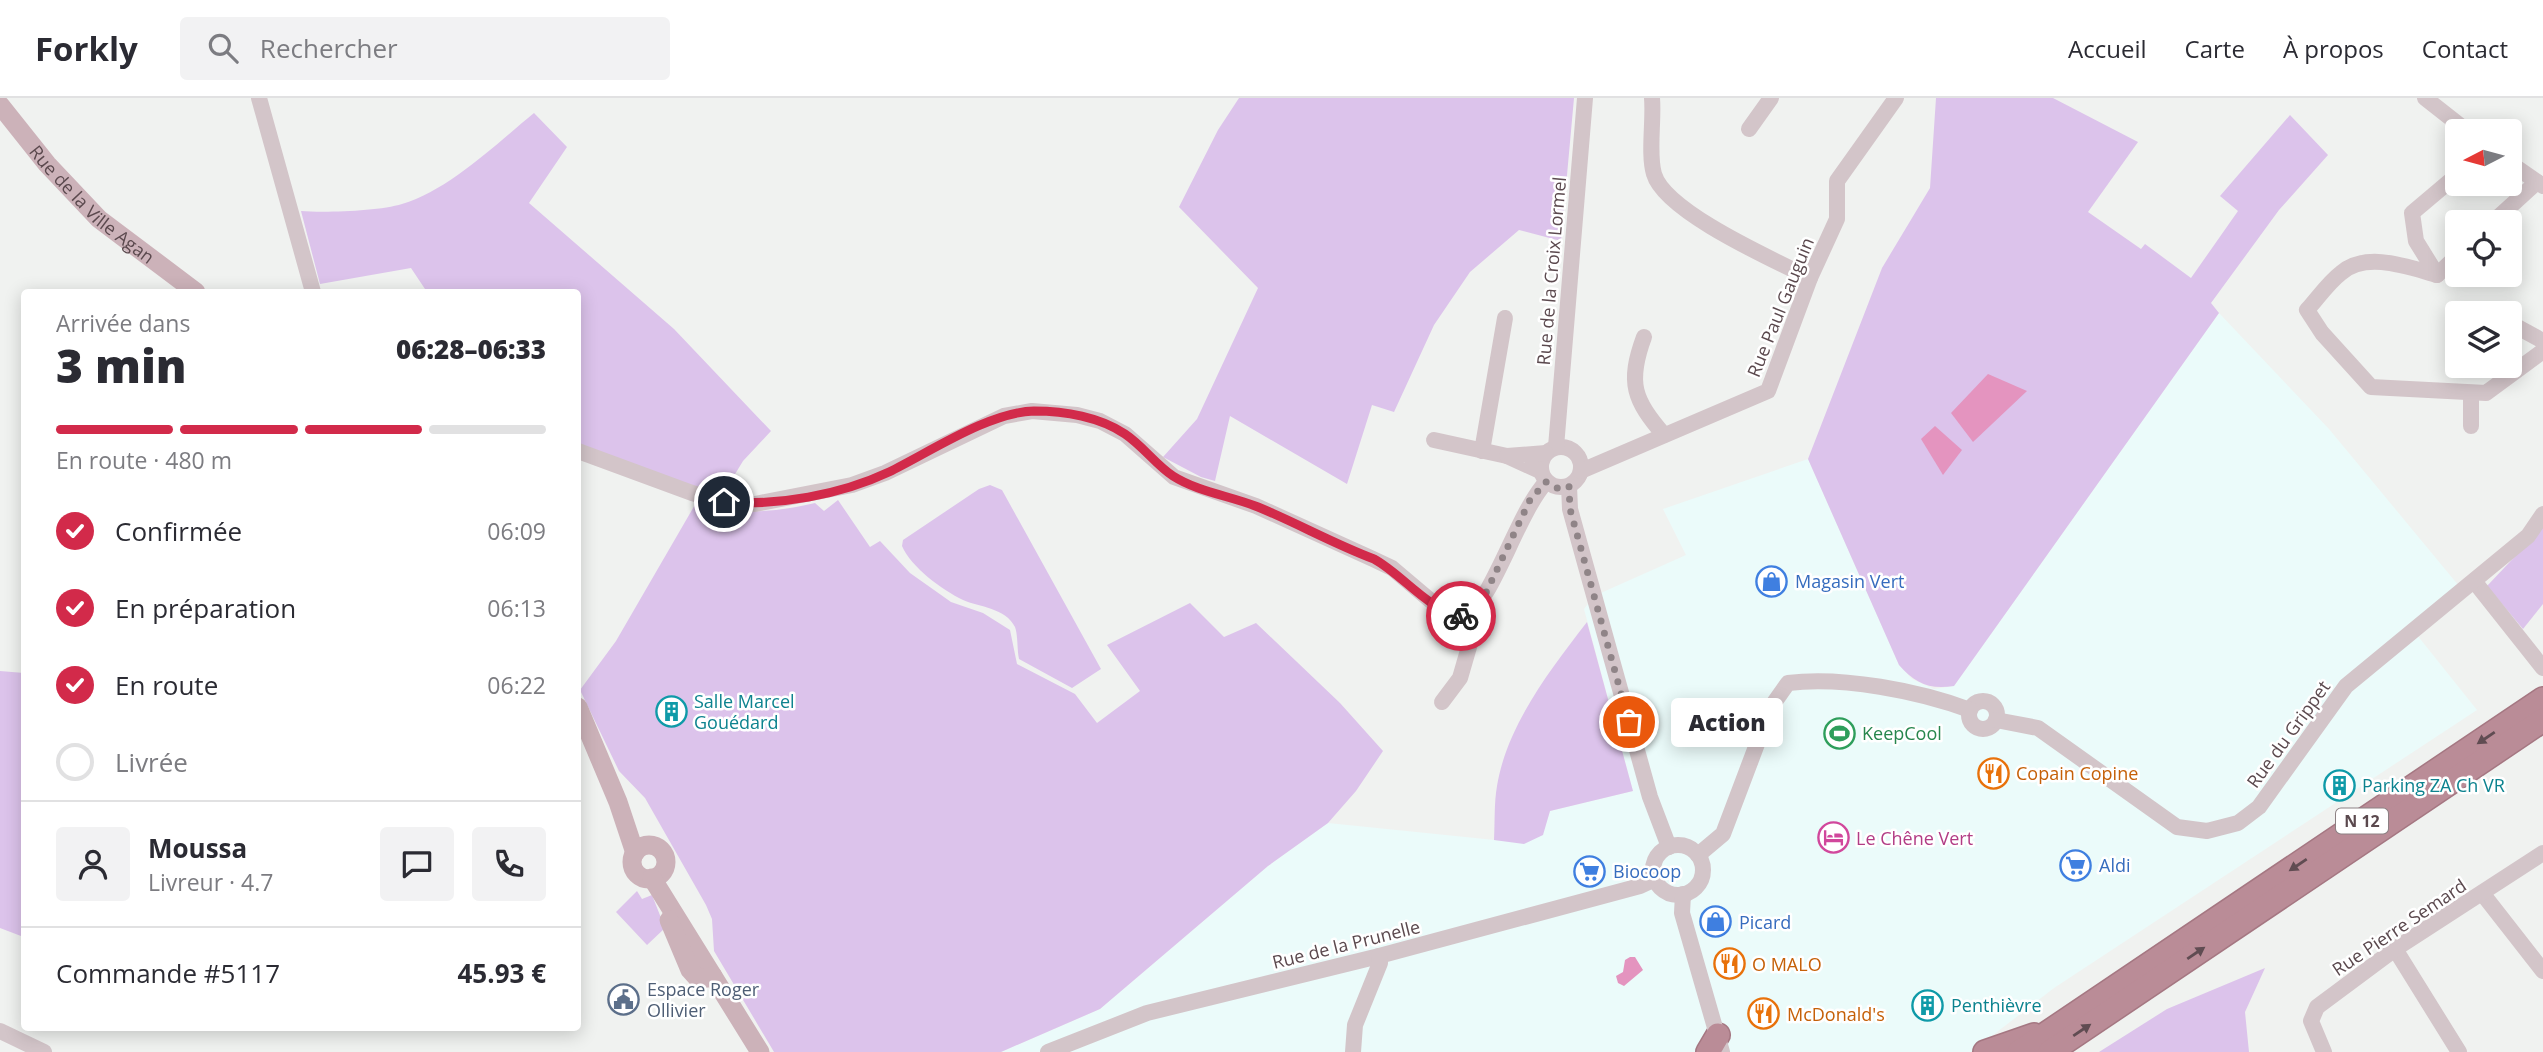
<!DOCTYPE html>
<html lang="fr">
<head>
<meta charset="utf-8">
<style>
	body { margin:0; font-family:"Open Sans",sans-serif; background:#f2f2f3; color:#2b2b33; height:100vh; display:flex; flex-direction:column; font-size:26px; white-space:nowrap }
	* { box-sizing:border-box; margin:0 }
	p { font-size:23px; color:#7c7c81 }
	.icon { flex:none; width:38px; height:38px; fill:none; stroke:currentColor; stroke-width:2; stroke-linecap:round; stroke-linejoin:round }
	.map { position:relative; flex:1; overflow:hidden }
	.details { position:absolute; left:21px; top:191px; width:560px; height:742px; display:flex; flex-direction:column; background:#fff; border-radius:7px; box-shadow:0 4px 18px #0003 }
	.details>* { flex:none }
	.needle { width:46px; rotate:264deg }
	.buttons { position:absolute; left:2445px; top:21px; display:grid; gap:14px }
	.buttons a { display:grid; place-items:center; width:77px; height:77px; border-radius:7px; background:#fff; box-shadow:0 4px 18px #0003; font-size:35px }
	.pin { position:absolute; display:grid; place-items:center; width:60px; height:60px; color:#fff; margin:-30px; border:4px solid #fff; border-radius:50%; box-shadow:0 2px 7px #0007 }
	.courier { position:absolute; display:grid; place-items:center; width:70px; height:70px; margin:-35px; border:5px solid #d22a4a; border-radius:50%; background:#fff; color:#222; box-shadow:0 2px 9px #0007 }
	.bubble { position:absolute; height:49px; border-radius:7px; background:#fff; box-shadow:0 4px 18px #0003; font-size:23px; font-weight:800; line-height:49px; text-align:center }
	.overview em { font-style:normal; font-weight:800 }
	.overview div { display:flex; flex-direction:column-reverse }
	.overview { display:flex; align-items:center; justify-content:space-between; height:119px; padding:0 35px }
	h1 { font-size:46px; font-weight:800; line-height:52px }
	.bar { display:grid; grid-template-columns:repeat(4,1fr); gap:10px 7px; align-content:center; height:84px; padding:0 35px }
	.bar i { height:9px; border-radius:5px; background:#e1e1e2 }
	.bar .on { background:#d22a4a }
	.bar p { grid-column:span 4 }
	.line { display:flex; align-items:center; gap:18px; padding:0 35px; border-top:2px solid #e1e1e2 }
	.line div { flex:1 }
	.round { display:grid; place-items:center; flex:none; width:74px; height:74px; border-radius:7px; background:#f2f2f3 }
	ol { padding:0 35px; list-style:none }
	li { display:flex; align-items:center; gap:21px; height:77px }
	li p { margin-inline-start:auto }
	li .icon { padding:7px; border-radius:50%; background:#d22a4a; color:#fff; stroke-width:4 }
	li:last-child { color:#7c7c81 }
	li i { width:38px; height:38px; border:4px solid #e1e1e2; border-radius:50% }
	header { display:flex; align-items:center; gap:42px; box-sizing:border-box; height:98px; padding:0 35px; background:#fff; border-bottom:2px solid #e1e1e2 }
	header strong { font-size:33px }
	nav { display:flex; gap:38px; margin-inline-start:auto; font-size:24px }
	.search { width:490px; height:63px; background:#f2f2f3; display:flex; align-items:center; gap:18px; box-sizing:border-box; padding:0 24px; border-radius:7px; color:#7c7c81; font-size:26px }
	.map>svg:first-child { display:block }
</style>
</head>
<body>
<header>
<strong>Forkly</strong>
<div class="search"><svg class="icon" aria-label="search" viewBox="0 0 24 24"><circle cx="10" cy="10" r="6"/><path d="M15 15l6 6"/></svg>Rechercher</div>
<nav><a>Accueil</a><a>Carte</a><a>À propos</a><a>Contact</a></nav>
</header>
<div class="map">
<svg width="2543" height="954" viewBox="0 0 2543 954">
	<rect width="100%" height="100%" fill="#f0f2f0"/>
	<path fill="#ebfbfa" d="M2219 215 2329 331 2459 488 2409 527 2477 612 2054 890 1971 954H1001L1100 911 1268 768 1328 725 1524 745 1542 737 1550 713 1633 693 1584 511 1594 498 1686 457 1663 411 1808 361 1899 567 1912 581 1934 591 1954 588Z"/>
	<g fill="#dcc3eb">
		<path d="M1239 0H1574L1561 143 1519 132 1470 174 1434 227 1394 314 1372 307 1347 386 1230 318 1215 383 1201 379 1163 359 1197 321 1258 190 1179 109 1218 32Z"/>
		<path d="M1936 0H2053L2138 44 2088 114 2141 151 2145 146 2191 180 2238 113 2220 98 2290 17 2328 57 2279 112 2211 205 2219 215 1954 588C1929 592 1915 585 1899 567L1808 361 1882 170 1930 90Z"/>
		<path d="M534 15 567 49 529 105 674 231 771 333 743 363 723 396 702 393 578 349V194H427L411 170 320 186 301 113C325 115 380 113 402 106 449 92 496 46 534 15Z"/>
		<path d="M990 387 1002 392 1101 571 1072 590 1019 561C1017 552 1018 537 1015 529 1006 510 979 509 963 502 942 492 911 469 902 448L903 442 979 391Z"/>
		<path d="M838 402 870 449 880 443 910 475 951 504 983 515 1010 532 1017 566 1075 596 1097 625 1140 593 1107 547 1190 505 1224 539 1256 525 1340 605 1383 653 1356 693 1328 725 1268 768 1100 911 1001 954H774L714 853 712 821 706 807 645 700 619 673 580 592 616 543 696 405C739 417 772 415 815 405L824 413Z"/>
		<path d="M2543 429V506L2523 531 2487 488Z"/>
		<path d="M1587 524 1633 693 1550 713 1543 737 1524 746 1494 742C1495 724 1494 705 1497 688 1507 627 1550 572 1587 524Z"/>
		<path d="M0 573 24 575V814L21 838 0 830Z"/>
		<path d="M637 793 642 801 652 797 665 830 647 847 616 814Z"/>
		<path d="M2265 870 2245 914 2249 954H2099L2167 911Z"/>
	</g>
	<g fill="#e494bf">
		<path d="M1988 276 2027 293 1973 344 1951 315Z"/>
		<path d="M1935 328 1962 352 1943 377 1921 341Z"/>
		<path d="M1630 859H1635L1643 872 1624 888 1618 885 1616 878 1623 874 1625 862Z"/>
	</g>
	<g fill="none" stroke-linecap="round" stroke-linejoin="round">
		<defs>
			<g id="highway">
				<path d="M1708 954 1718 937"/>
				<path d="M1985 954 2034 937"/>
				<path d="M2019 954 2543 601"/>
				<path d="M2050 954 2543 622"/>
			</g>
		</defs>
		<use href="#highway" stroke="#a57782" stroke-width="26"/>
		<g stroke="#d3c5c9" stroke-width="16">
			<path d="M259 0 313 194"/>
			<path d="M1652 0C1654 22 1648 56 1654 76 1665 114 1774 162 1810 180"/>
			<path d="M2425 0 2467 33"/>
			<path d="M1749 31 1771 0"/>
			<path d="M2510 65 2543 88"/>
			<path d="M2493 124 2537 84"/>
			<path d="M2457 158 2437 177C2408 169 2366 153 2341 175 2328 185 2318 200 2307 212L2322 235 2371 289 2486 295 2543 253"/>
			<path d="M2437 177 2416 143 2412 115 2457 77"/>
			<path d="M2510 225 2543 243"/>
			<path d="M1644 239C1627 285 1634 302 1664 337"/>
			<path d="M2471 328V295"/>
			<path d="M1434 342 1507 358"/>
			<circle cx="1561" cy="369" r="20"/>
			<path d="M1556 349 1585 0"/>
			<path d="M578 353 692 395 724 404 755 406 852 387 885 375 1004 318 1032 313 1077 317 1100 323 1125 336 1174 379 1256 408 1373 461 1392 470 1444 514 1466 518C1495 498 1516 418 1546 384"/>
			<path d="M1482 353 1505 220"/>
			<path d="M1540 373 1507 358 1546 355"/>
			<path d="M1581 373 1768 293 1810 180 1837 121V83L1896 0"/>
			<path d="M1569 388 1570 411 1650 699 1669 749"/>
			<path d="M2474 483 2543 570"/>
			<circle cx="1983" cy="617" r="14"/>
			<path d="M1442 604 1460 580 1471 542 1466 518"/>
			<path d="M1996 622 2038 630 2177 729 2207 733 2238 725 2259 709 2346 588 2528 438 2543 416"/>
			<circle cx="1678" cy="772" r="25"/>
			<path d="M1698 757 1723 736 1771 609 1788 585C1842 578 1919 593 1970 612"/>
			<path d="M2482 795 2543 873"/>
			<path d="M1683 796 1682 815 1722 954"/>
			<path d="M2395 851 2459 954"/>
			<path d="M0 933 44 954"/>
			<path d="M1048 954 1147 915 1379 858 1640 788 1655 781"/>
			<path d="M1353 954 1355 927 1380 865 1379 858"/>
			<path d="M2324 954 2311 923 2317 909 2395 851 2543 755"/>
		</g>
		<g stroke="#ccb2b9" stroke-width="19">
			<path id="s1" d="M0 7 47 66 99 121 196 194"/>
			<path d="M578 609 618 704 635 755"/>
			<circle cx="649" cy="764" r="17"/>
			<path d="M652 780 760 954"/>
			<path d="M669 822 690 872 699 882 713 878"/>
		</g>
		<use href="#highway" stroke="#ba8c97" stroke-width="23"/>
	</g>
	<defs><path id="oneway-solid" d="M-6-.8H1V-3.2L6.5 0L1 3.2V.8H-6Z" transform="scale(1.75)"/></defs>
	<g fill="#604c52">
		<use href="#oneway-solid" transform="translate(2486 640) rotate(146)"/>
		<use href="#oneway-solid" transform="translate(2298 767) rotate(146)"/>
		<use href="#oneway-solid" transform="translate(2196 855) rotate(-34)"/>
		<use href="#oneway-solid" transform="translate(2082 932) rotate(-34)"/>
	</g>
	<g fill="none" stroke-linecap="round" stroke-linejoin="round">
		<path stroke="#8f8487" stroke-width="7" stroke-dasharray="0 12.6" d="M1461 518 1466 519 1482 503 1530 402 1546 384 1557 390 1569 388 1570 411 1629 624"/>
		<path stroke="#d22a4a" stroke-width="9" d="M724 404C778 408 840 397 889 374 930 354 989 314 1034 313 1065 313 1100 319 1125 336 1143 348 1156 367 1173 378 1198 394 1231 398 1258 409 1297 425 1334 446 1374 461 1403 477 1428 512 1461 518"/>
	</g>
	<defs>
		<symbol id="shop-ring" viewBox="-11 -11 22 22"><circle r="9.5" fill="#fff" stroke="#3f7fe0" stroke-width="1.5"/><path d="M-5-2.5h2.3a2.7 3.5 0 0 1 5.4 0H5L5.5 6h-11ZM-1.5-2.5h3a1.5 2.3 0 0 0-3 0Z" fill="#3f7fe0"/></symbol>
		<symbol id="building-ring" viewBox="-11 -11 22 22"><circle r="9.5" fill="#fff" stroke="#0f9aa8" stroke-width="1.5"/><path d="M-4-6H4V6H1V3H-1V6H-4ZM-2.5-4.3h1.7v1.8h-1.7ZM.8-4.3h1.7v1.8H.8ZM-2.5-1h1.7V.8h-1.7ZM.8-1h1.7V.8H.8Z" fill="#0f9aa8"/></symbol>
		<symbol id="stadium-ring" viewBox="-11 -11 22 22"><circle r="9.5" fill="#fff" stroke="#2e9e5b" stroke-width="1.5"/><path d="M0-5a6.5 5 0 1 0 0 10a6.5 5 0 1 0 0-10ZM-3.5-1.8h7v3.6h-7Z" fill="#2e9e5b"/></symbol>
		<symbol id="restaurant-ring" viewBox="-11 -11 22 22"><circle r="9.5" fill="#fff" stroke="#e8710a" stroke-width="1.5"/><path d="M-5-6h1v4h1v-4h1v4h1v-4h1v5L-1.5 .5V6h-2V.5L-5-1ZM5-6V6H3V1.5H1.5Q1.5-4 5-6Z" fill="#e8710a"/></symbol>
		<symbol id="hotel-ring" viewBox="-11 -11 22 22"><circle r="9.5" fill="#fff" stroke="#d1479c" stroke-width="1.5"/><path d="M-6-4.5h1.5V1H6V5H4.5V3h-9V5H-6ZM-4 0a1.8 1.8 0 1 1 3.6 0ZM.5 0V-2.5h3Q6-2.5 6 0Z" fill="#d1479c"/></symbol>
		<symbol id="supermarket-ring" viewBox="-11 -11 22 22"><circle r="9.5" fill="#fff" stroke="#3f7fe0" stroke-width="1.5"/><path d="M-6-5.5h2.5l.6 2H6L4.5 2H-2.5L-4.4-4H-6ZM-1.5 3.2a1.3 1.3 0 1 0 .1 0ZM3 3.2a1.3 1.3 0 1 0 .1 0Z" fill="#3f7fe0"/></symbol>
		<symbol id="civic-ring" viewBox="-11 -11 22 22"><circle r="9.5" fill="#fff" stroke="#5c6f8a" stroke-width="1.5"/><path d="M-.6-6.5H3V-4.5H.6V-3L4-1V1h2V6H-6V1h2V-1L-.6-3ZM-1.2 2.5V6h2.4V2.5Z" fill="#5c6f8a"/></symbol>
	</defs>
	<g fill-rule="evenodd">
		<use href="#shop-ring" x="1754" y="466" width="35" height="35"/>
		<use href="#building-ring" x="654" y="596" width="35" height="35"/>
		<use href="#stadium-ring" x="1822" y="618" width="35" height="35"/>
		<use href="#restaurant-ring" x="1976" y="658" width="35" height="35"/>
		<use href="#building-ring" x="2322" y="670" width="35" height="35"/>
		<use href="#hotel-ring" x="1816" y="722" width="35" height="35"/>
		<use href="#supermarket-ring" x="2058" y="750" width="35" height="35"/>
		<use href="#supermarket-ring" x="1572" y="756" width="35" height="35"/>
		<use href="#shop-ring" x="1698" y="806" width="35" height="35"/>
		<use href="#restaurant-ring" x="1712" y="848" width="35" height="35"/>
		<use href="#civic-ring" x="606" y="884" width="35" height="35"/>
		<use href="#building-ring" x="1910" y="890" width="35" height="35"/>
		<use href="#restaurant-ring" x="1746" y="898" width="35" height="35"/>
	</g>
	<g text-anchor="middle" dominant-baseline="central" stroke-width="5" stroke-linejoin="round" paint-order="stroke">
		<rect fill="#fff" stroke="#8c8083" stroke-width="2" x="2336" y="710.5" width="52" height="25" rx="5"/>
		<g font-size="16" font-weight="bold" fill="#5b494e">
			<text x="2362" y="723">N 12</text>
		</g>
		<g font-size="18" fill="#5b494e" stroke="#fff">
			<text stroke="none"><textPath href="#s1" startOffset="136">Rue de la Ville Agan</textPath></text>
			<text transform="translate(1551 173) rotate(-85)">Rue de la Croix Lormel</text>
			<text transform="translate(1780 209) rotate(-68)">Rue Paul Gauguin</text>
			<text transform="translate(2288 636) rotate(-54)">Rue du Grippet</text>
			<text transform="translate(2399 829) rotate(-34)">Rue Pierre Semard</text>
			<text transform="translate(1346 846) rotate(-14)">Rue de la Prunelle</text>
		</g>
		<g font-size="18" fill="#366cbe" stroke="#fff" text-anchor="start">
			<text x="1795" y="483">Magasin Vert</text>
			<text x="2099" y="767">Aldi</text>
			<text x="1613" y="773">Biocoop</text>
			<text x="1739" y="824">Picard</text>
		</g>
		<g font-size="18" fill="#0d838f" stroke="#fff" text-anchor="start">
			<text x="694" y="603">Salle Marcel<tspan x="694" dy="21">Gouédard</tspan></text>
			<text x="2362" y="687">Parking ZA Ch VR</text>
			<text x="1951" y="907">Penthièvre</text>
		</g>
		<g font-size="18" fill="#27864d" stroke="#fff" text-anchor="start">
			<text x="1862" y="635">KeepCool</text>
		</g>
		<g font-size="18" fill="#c56008" stroke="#fff" text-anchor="start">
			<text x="2016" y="675">Copain Copine</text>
			<text x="1752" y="866">O MALO</text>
			<text x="1787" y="916">McDonald's</text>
		</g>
		<g font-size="18" fill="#b23c85" stroke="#fff" text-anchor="start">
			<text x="1856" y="740">Le Chêne Vert</text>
		</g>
		<g font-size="18" fill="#4e5e75" stroke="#fff" text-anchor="start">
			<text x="647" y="891">Espace Roger<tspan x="647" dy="21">Ollivier</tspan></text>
		</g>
	</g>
</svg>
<div class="buttons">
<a><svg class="needle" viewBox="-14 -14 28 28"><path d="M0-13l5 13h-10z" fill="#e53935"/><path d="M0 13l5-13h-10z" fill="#7c7c81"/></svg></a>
<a><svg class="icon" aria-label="locate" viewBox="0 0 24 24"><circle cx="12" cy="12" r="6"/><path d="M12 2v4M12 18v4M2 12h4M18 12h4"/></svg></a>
<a><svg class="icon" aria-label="layers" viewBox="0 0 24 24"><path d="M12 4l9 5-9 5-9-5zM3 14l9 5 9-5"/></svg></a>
</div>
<div class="pin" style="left:1629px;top:624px;background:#ea580c"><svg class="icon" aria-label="bag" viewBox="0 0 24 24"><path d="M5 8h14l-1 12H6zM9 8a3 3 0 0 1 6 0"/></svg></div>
<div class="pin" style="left:724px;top:404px;background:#1f2937"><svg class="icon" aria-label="home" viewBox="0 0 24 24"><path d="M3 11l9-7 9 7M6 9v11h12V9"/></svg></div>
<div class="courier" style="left:1461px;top:518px"><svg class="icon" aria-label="bike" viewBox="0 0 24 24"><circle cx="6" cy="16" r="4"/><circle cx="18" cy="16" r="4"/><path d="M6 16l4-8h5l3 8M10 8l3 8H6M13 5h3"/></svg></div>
<div class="bubble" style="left:1671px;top:600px;width:112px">Action</div>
<section class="details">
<div class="overview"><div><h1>3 min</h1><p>Arrivée dans</p></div><em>06:28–06:33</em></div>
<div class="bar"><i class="on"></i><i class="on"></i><i class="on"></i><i></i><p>En route · 480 m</p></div>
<ol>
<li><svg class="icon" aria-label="check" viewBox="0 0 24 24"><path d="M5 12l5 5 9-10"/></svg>Confirmée<p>06:09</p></li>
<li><svg class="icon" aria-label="check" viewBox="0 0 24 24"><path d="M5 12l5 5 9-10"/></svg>En préparation<p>06:13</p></li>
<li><svg class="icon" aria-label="check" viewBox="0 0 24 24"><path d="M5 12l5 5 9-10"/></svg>En route<p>06:22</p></li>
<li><i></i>Livrée</li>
</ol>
<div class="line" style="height:126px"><a class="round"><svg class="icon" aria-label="person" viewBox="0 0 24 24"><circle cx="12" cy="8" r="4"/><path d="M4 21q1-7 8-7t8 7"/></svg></a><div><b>Moussa</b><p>Livreur · 4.7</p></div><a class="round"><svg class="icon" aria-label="chat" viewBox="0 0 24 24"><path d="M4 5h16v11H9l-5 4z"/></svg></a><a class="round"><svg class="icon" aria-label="phone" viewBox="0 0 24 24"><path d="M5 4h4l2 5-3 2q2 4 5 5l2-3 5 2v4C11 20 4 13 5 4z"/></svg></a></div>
<div class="line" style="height:91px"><div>Commande #5117</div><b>45.93 €</b></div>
</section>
</div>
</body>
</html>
